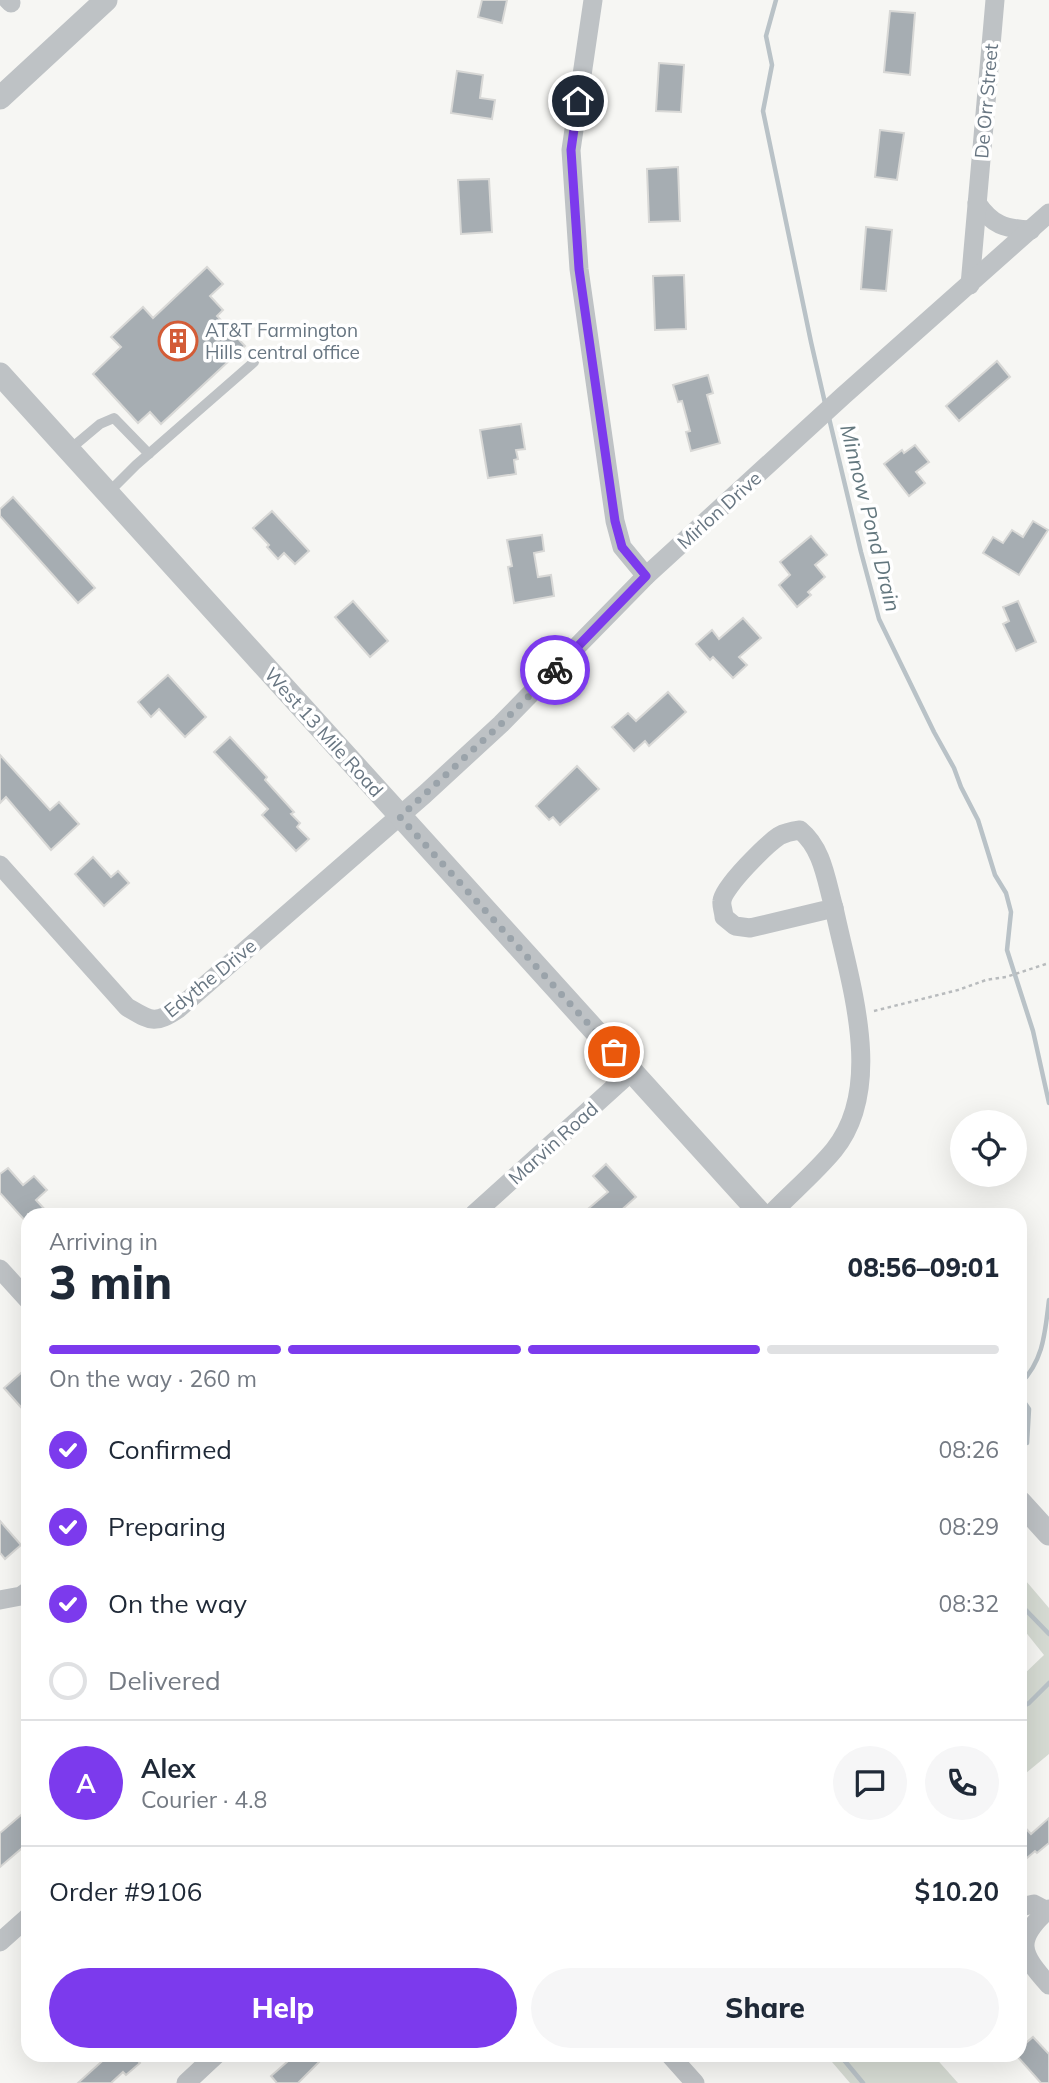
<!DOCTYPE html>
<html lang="en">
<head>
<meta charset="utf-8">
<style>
	body { margin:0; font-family:Mulish,sans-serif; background:#f6f6f7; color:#1f2937; height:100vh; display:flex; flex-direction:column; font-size:26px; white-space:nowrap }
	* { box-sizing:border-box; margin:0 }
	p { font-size:23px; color:#747a83 }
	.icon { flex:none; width:38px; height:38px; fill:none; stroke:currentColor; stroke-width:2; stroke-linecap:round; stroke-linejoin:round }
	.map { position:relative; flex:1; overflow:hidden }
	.side { position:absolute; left:21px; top:1208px; width:1006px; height:854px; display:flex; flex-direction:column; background:#fff; border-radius:21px; box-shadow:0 7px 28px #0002 }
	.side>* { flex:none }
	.buttons { position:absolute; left:950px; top:1110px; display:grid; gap:14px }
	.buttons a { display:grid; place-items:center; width:77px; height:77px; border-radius:50%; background:#fff; box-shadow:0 7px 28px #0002; font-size:35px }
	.pin { position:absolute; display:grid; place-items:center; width:60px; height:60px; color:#fff; margin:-30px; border:4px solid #fff; border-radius:50%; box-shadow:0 2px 7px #0007 }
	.courier { position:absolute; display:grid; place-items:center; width:70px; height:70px; margin:-35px; border:5px solid #7c3aed; border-radius:50%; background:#fff; color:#222; box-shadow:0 2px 9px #0007 }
	.summary em { font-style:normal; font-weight:800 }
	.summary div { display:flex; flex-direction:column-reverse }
	.summary { display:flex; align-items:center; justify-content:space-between; height:119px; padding:0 28px }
	h1 { font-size:46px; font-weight:800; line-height:52px }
	.bar { display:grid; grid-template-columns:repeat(4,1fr); gap:10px 7px; align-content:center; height:84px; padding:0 28px }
	.bar i { height:9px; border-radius:5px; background:#e0e1e3 }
	.bar .selected { background:#7c3aed }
	.bar p { grid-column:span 4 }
	.line { display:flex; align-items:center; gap:18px; padding:0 28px; border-top:2px solid #e0e1e3 }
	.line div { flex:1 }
	.round { display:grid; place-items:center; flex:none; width:74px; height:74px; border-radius:37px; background:#f6f6f7 }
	ol { padding:0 28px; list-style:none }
	li { display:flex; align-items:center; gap:21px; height:77px }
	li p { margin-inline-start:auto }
	li .icon { padding:7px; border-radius:50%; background:#7c3aed; color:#fff; stroke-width:4 }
	li:last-child { color:#747a83 }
	li i { width:38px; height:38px; border:4px solid #e0e1e3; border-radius:50% }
	.button { display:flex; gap:14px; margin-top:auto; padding:14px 28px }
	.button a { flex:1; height:80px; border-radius:42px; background:#7c3aed; color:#fff; font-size:28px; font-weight:800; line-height:80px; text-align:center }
	.button a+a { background:#f6f6f7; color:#1f2937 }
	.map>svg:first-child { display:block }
</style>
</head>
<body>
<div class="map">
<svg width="1049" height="2083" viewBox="0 0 1049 2083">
	<rect width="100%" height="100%" fill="#f6f6f3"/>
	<g fill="#d6dbd3">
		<path d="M1020 1574 1049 1608V1754L1020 1778V1678L1044 1655 1020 1625Z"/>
		<path d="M826 2055H933L958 2083H850Z"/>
	</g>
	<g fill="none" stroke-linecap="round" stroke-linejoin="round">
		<g stroke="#b9c2c7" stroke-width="4.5">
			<path d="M776 0 766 36 772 65 763 111 811 342 825 403"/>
			<path d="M829 418 861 552 879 619 934 732 954 768 961 787 978 820 995 875 1006 893 1011 912 1007 950 1033 1031 1049 1103"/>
			<path d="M1020 1384C1044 1360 1045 1332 1049 1300"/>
			<path d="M1020 1396 1029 1409 1027 1443"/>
			<path d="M1020 1604 1049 1634"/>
			<path d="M1020 1708 1029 1703 1049 1683"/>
			<path d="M839 2054 863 2083"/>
		</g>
	</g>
	<g fill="#a6adb2" stroke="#d8d8d6" stroke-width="2">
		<path d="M482 0H507L502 23 478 17Z"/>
		<path d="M890 11 915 13 910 75 884 72Z"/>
		<path d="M659 63 684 65 681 112 656 111Z"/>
		<path d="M457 71 483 75 480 98 495 100 492 119 451 113Z"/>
		<path d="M880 130 904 133 897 180 875 177Z"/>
		<path d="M678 167 680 221 649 222 647 169Z"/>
		<path d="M489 179 492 232 461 234 458 180Z"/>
		<path d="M866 227 892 230 886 291 861 289Z"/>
		<path d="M207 267 223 284 210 296 223 310 217 316 245 346 161 424 150 412 138 423 93 374 121 347 111 337 143 307 153 318Z"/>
		<path d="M684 275 686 329 655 330 653 276Z"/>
		<path d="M997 361 1010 377 959 421 946 406Z"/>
		<path d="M708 375 713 393 707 395 720 443 691 451 686 432 690 431 682 401 678 402 673 385Z"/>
		<path d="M521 424 525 449 516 450 518 459 514 460 516 474 488 478 480 430Z"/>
		<path d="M915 445 929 462 916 472 925 483 909 496 884 464 902 450 904 453Z"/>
		<path d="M13 497 95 588 78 603 0 516V509Z"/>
		<path d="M272 511 309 551 295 564 284 553 278 559 267 547 269 545 253 528Z"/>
		<path d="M1033 521 1048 530 1019 575 983 553 993 537 1003 543 1012 530 1023 537Z"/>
		<path d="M542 535 544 551 534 553 538 577 551 575 554 596 514 603 508 567 512 566 507 540Z"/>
		<path d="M811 536 827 555 815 565 825 577 808 592 811 595 797 607 779 585 790 575 780 562Z"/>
		<path d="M353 601 388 641 370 657 335 617Z"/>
		<path d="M1018 601 1036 642 1016 651 1003 624 1009 621 1003 607Z"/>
		<path d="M743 618 761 638 739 657 747 665 733 678 713 657 710 660 696 644 712 630 719 639Z"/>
		<path d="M168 675 206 717 185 737 159 709 151 717 138 702Z"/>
		<path d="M668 692 686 712 649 746 645 741 634 751 612 727 628 713 636 721Z"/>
		<path d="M230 737 267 777 265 780 294 812 291 814 300 823 297 827 309 839 296 851 262 815 268 809 214 752Z"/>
		<path d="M0 755 50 810 59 802 79 824 51 850 6 797 0 803Z"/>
		<path d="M577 766 599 789 560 825 553 817 549 820 536 806Z"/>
		<path d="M93 857 111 877 118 871 129 883 104 906 75 874Z"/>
		<path d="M606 1164 636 1197 617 1214H582L608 1192 593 1176Z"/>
		<path d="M8 1168 23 1185 34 1176 47 1190 36 1200 49 1214H28V1224L0 1193V1174Z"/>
		<path d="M21 1373 28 1381V1415L4 1388Z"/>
		<path d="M0 1521 21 1545 5 1559 0 1553Z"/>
		<path d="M28 1809V1843L0 1867V1833Z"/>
		<path d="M1049 1818V1843L1037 1853 1035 1851 1020 1864V1822L1031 1834Z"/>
		<path d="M1033 2037 1049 2054V2083H1041L1015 2054H1020V2048Z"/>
		<path d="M110 2054H132L140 2063 126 2075 123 2072 111 2083H78Z"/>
		<path d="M296 2054H327L298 2083H277L271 2076Z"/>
	</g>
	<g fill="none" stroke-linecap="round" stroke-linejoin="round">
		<path stroke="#b8bbbd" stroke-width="2.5" stroke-dasharray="3.5 3.5" stroke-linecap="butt" d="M874 1011 958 990 986 980 1006 977 1049 963"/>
		<g stroke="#bec2c5" stroke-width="10">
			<path d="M69 450 100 424 114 418 149 454"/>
			<path d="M108 493 136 465 254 362"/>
		</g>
		<g stroke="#bec2c5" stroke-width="19">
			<path d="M8 0 11 3"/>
			<path d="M593 0 571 150 579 269 615 521 622 547 646 576"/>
			<path d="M977 203C992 225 1005 229 1031 230"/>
			<path d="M970 285 995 0"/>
			<path d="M800 830C823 849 826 880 834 908L750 928 735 926 724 917C724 912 721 906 722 901 723 887 767 844 779 836 786 832 793 831 800 830Z"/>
			<path d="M0 865 127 1007C151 1021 154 1025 178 1009L425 794 501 724 646 576 843 396 1049 213"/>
			<path d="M474 1214 631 1072"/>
			<path d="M771 1214C791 1193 815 1173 834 1150 886 1086 849 980 834 908"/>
			<path d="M0 1269 28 1300"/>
			<path d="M0 1600 21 1596 28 1591"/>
			<path d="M1020 1907 1034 1904 1047 1911"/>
			<path d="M1049 1909C1014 1940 1020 1953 1049 1985"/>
			<path d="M0 1942 28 1917"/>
			<path d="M669 2054 695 2083"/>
			<path d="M186 2083 217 2054"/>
		</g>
		<g stroke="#bec2c5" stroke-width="23">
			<path d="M0 98 106 0"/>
			<path d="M0 374 761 1214"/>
			<path d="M1020 1502 1049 1534"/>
		</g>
	</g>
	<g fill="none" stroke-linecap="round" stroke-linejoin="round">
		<path stroke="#9aa3aa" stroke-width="7" stroke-dasharray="0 12.6" d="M555 670 501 724 400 817 614 1052"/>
		<path stroke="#7c3aed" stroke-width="9" d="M555 670 646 576 622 547 615 521 579 269 571 150 578 101"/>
	</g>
	<defs>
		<symbol id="building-ring" viewBox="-11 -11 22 22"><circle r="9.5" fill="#fff" stroke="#d35c37" stroke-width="1.5"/><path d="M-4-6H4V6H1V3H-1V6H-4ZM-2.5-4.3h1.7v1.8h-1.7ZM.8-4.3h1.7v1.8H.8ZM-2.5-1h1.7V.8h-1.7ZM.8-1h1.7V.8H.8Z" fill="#d35c37"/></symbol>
	</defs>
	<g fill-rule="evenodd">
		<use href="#building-ring" x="156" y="319" width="44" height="44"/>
	</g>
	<g text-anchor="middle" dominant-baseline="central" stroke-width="7" stroke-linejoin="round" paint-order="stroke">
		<g font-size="19" fill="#687682" stroke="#fff">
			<text transform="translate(986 101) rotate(-85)">De Orr Street</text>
			<text transform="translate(719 510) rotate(-42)">Mirlon Drive</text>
			<text transform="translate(324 732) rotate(48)">West 13 Mile Road</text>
			<text transform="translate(210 978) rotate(-39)">Edythe Drive</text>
			<text transform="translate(553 1143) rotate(-42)">Marvin Road</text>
		</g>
		<g font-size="19" fill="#687682" stroke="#fff" text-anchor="start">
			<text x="205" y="330">AT&amp;T Farmington<tspan x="205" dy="22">Hills central office</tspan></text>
		</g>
		<g font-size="21" font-style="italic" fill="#63777e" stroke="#fff">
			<text transform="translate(871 518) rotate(76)">Minnow Pond Drain</text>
		</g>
	</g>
</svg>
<div class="buttons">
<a><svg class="icon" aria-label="locate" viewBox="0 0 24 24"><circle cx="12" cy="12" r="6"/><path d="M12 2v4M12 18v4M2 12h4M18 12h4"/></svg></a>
</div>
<div class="pin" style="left:614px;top:1052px;background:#ea580c"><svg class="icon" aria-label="bag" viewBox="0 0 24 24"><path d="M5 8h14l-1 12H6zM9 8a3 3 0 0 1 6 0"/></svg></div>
<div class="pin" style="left:578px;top:101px;background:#1f2937"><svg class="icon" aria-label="home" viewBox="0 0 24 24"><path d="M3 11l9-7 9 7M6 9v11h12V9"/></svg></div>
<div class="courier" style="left:555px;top:670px"><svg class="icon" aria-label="bike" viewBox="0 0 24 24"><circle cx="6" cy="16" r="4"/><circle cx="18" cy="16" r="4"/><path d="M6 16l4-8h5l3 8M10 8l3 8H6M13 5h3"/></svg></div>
<section class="side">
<div class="summary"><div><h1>3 min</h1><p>Arriving in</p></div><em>08:56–09:01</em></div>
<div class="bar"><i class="selected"></i><i class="selected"></i><i class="selected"></i><i></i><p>On the way · 260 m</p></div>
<ol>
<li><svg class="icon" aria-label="check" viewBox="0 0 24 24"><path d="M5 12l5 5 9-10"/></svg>Confirmed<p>08:26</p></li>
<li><svg class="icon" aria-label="check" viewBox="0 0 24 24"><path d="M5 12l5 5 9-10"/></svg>Preparing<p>08:29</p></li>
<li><svg class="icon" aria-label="check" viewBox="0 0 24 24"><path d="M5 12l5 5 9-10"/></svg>On the way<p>08:32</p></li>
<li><i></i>Delivered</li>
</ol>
<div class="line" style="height:126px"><b class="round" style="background:#7c3aed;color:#fff">A</b><div><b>Alex</b><p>Courier · 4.8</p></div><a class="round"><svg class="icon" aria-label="chat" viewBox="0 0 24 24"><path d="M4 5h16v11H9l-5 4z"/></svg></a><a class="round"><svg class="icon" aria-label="phone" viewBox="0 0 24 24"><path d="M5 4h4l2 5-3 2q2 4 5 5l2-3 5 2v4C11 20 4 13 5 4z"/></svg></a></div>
<div class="line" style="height:91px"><div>Order #9106</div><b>$10.20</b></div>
<div class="button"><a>Help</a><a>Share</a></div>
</section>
</div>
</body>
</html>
